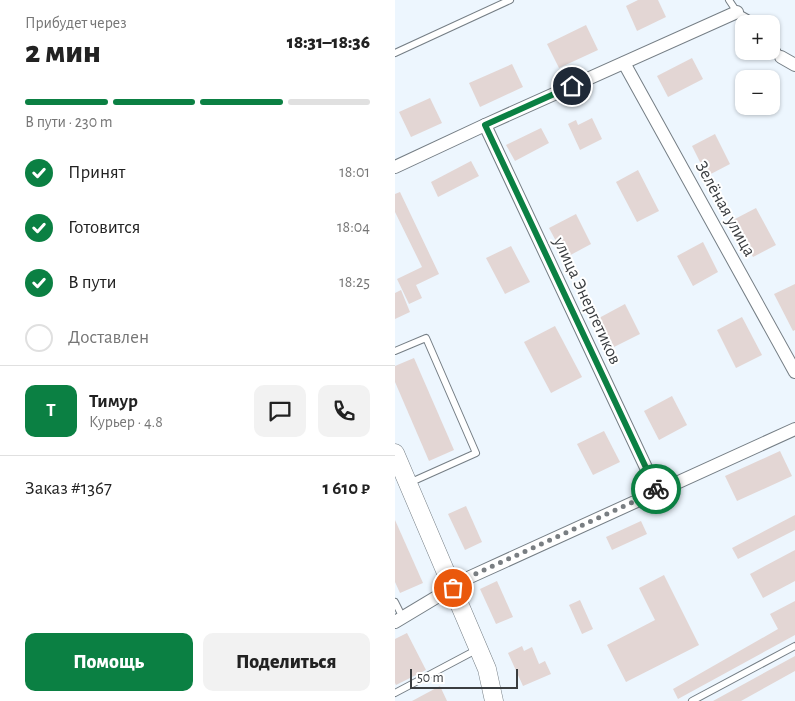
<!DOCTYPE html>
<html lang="ru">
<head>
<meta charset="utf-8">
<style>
	body { margin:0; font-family:"Alegreya Sans",sans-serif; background:#f2f2f2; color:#222; height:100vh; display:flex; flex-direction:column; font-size:19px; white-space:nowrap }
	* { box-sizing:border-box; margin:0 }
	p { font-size:16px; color:#767676 }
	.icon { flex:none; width:28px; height:28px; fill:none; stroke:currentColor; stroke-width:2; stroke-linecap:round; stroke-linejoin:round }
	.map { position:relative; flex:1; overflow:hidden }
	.details { display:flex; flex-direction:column; background:#fff; width:395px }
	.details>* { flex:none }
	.tools { position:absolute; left:340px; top:15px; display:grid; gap:10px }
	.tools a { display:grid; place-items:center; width:45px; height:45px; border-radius:10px; background:#fff; box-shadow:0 1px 4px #0004; font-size:25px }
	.scale { position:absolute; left:15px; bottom:12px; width:108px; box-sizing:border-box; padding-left:5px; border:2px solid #3a3d40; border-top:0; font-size:14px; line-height:18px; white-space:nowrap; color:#3a3d40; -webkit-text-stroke:4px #fff; paint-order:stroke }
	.pin { position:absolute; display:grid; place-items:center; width:42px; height:42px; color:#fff; margin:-21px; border:2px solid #fff; border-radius:50%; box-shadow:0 1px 5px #0007 }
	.courier { position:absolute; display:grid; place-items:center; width:50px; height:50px; margin:-25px; border:4px solid #0b8043; border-radius:50%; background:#fff; color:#222; box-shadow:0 1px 6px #0007 }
	.head em { font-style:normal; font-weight:800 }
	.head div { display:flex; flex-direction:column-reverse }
	.head { display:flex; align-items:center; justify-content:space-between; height:85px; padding:0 25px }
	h1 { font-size:32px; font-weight:800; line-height:38px }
	.bar { display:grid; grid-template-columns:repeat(4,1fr); gap:8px 5px; align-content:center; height:60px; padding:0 25px }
	.bar i { height:6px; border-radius:4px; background:#e0e0e0 }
	.bar .current { background:#0b8043 }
	.bar p { grid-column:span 4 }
	.line { display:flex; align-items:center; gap:12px; padding:0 25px; border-top:1px solid #e0e0e0 }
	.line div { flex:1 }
	.round { display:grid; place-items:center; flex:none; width:52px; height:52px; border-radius:10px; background:#f2f2f2 }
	ol { padding:0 25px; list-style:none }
	li { display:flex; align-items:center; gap:15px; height:55px }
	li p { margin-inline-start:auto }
	li .icon { padding:5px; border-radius:50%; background:#0b8043; color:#fff; stroke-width:4 }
	li:last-child { color:#767676 }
	li i { width:28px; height:28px; border:2px solid #e0e0e0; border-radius:50% }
	.cta { display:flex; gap:10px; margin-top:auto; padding:10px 25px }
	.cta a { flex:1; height:58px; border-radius:10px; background:#0b8043; color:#fff; font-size:20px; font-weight:800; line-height:58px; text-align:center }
	.cta a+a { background:#f2f2f2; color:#222 }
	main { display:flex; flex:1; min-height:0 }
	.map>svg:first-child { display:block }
</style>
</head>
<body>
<main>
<section class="details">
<div class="head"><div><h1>2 мин</h1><p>Прибудет через</p></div><em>18:31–18:36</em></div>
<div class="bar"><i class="current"></i><i class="current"></i><i class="current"></i><i></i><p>В пути · 230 m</p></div>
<ol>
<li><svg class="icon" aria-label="check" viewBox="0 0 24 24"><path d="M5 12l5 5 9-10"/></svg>Принят<p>18:01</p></li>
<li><svg class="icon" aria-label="check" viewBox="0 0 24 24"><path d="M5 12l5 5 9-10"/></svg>Готовится<p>18:04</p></li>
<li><svg class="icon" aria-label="check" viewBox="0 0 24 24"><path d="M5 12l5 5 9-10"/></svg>В пути<p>18:25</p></li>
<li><i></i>Доставлен</li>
</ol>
<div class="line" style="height:90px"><b class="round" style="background:#0b8043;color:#fff">Т</b><div><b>Тимур</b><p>Курьер · 4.8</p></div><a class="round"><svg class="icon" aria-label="chat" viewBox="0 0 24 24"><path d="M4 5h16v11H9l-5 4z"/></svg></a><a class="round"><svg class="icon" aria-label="phone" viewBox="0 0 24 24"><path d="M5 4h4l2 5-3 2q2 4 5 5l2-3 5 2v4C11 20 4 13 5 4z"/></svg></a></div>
<div class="line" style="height:65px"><div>Заказ #1367</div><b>1 610 ₽</b></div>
<div class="cta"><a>Помощь</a><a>Поделиться</a></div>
</section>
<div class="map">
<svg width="400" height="701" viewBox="0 0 400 701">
	<rect width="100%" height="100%" fill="#edf6fe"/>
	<g fill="#e3d6d4">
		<path d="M243 0H263L271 17 242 31 231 6Z"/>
		<path d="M191 25 203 50 164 68 152 44Z"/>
		<path d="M297 58 308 79 273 97 262 76Z"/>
		<path d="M117 64 128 87 85 107 74 83Z"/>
		<path d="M35 98 47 123 16 137 4 112Z"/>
		<path d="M197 118 207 139 185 150 173 124 181 120 183 125Z"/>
		<path d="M146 128 154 143 120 161 111 145Z"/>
		<path d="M320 134 335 164 312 176 297 146Z"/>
		<path d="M76 161 84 176 43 197 36 182Z"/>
		<path d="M243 170 264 211 242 222 221 182Z"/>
		<path d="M5 192 44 274 21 285 27 298 14 304 2 279 27 267 0 212V194Z"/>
		<path d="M361 208 381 245 358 257 338 220Z"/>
		<path d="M181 214 196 244 170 258 154 228Z"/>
		<path d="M308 242 323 272 298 286 282 256Z"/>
		<path d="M116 246 135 282 110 294 91 258Z"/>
		<path d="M400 284V330L398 331 379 294Z"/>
		<path d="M6 290 15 312 0 319V293Z"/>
		<path d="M230 304 245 334 219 347 204 318Z"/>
		<path d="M347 317 367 355 341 368 322 330Z"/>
		<path d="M160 326 187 377 156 393 129 342Z"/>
		<path d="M19 358 59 450 34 461 0 382V366Z"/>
		<path d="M277 396 292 425 264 440 249 411Z"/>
		<path d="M209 431 225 462 198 475 182 444Z"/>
		<path d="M385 451 397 476 342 501 330 476Z"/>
		<path d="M71 506 87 542 70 550 53 514Z"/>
		<path d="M400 515V530L343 559 337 548Z"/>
		<path d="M0 520 28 583 5 593 0 582Z"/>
		<path d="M246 521 252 534 217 550 211 537Z"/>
		<path d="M400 550V581L368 598 355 574Z"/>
		<path d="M269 575 304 645 231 682 212 645 260 620 244 588Z"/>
		<path d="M102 581 118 617 101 624 85 589Z"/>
		<path d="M185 600 198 629 187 634 174 605Z"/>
		<path d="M400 601V635L283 699 278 689 383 629 375 614Z"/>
		<path d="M12 633 31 670 1 685 0 683V639Z"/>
		<path d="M127 646 129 651 137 647 144 664 150 661 156 674 128 686 113 653Z"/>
		<path d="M400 656V671L346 701H318Z"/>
		<path d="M45 686 52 701H17Z"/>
	</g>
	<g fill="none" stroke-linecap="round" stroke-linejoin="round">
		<defs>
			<g id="lane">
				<path d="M334 0 342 12 363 24"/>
				<path d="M376 41 386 57"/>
				<path d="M0 53 115 0"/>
				<path d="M0 351 31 338 81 453 14 483"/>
				<path d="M0 602 8 618"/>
				<path d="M0 693 83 649"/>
				<path d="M297 701 400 646"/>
			</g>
			<g id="street">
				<path d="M386 57 400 65"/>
				<path d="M229 63 400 372"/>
				<path d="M90 125 262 491"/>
				<path d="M0 167 90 125 342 12"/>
				<path d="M0 622 75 577 400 429"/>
			</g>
			<path id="secondary" d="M0 453 92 669 99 701"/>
		</defs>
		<use href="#lane" stroke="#757e85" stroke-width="8"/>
		<use href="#street" stroke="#757e85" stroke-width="14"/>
		<use href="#secondary" stroke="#757e85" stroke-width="19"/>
		<use href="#lane" stroke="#fff" stroke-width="6"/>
		<use href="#street" stroke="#fff" stroke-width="12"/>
		<use href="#secondary" stroke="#fff" stroke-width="18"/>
	</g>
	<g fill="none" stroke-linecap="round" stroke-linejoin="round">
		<path stroke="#797e82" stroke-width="5" stroke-dasharray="0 9" d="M58 588 74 577 262 491 261 489"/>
		<path stroke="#0b8043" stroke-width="6" d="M177 86 90 125 261 489"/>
	</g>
	<g text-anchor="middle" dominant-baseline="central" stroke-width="4" stroke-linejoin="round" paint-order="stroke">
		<g font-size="18" fill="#3a3d40" stroke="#fff">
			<text transform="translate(330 209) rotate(61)">Зелёная улица</text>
			<text transform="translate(192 301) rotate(65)">улица Энергетиков</text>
		</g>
	</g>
</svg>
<div class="tools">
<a>+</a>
<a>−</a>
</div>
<div class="scale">50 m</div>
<div class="pin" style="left:58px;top:588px;background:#ea580c"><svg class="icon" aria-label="bag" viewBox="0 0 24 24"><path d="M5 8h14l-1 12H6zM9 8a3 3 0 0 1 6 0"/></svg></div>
<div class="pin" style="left:177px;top:86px;background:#1f2937"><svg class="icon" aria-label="home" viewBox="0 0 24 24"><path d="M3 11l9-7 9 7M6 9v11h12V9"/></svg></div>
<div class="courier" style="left:261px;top:489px"><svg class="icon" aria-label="bike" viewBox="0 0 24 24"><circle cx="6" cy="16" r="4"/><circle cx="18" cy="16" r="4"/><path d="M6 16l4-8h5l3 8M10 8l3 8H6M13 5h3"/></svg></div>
</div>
</main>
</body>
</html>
